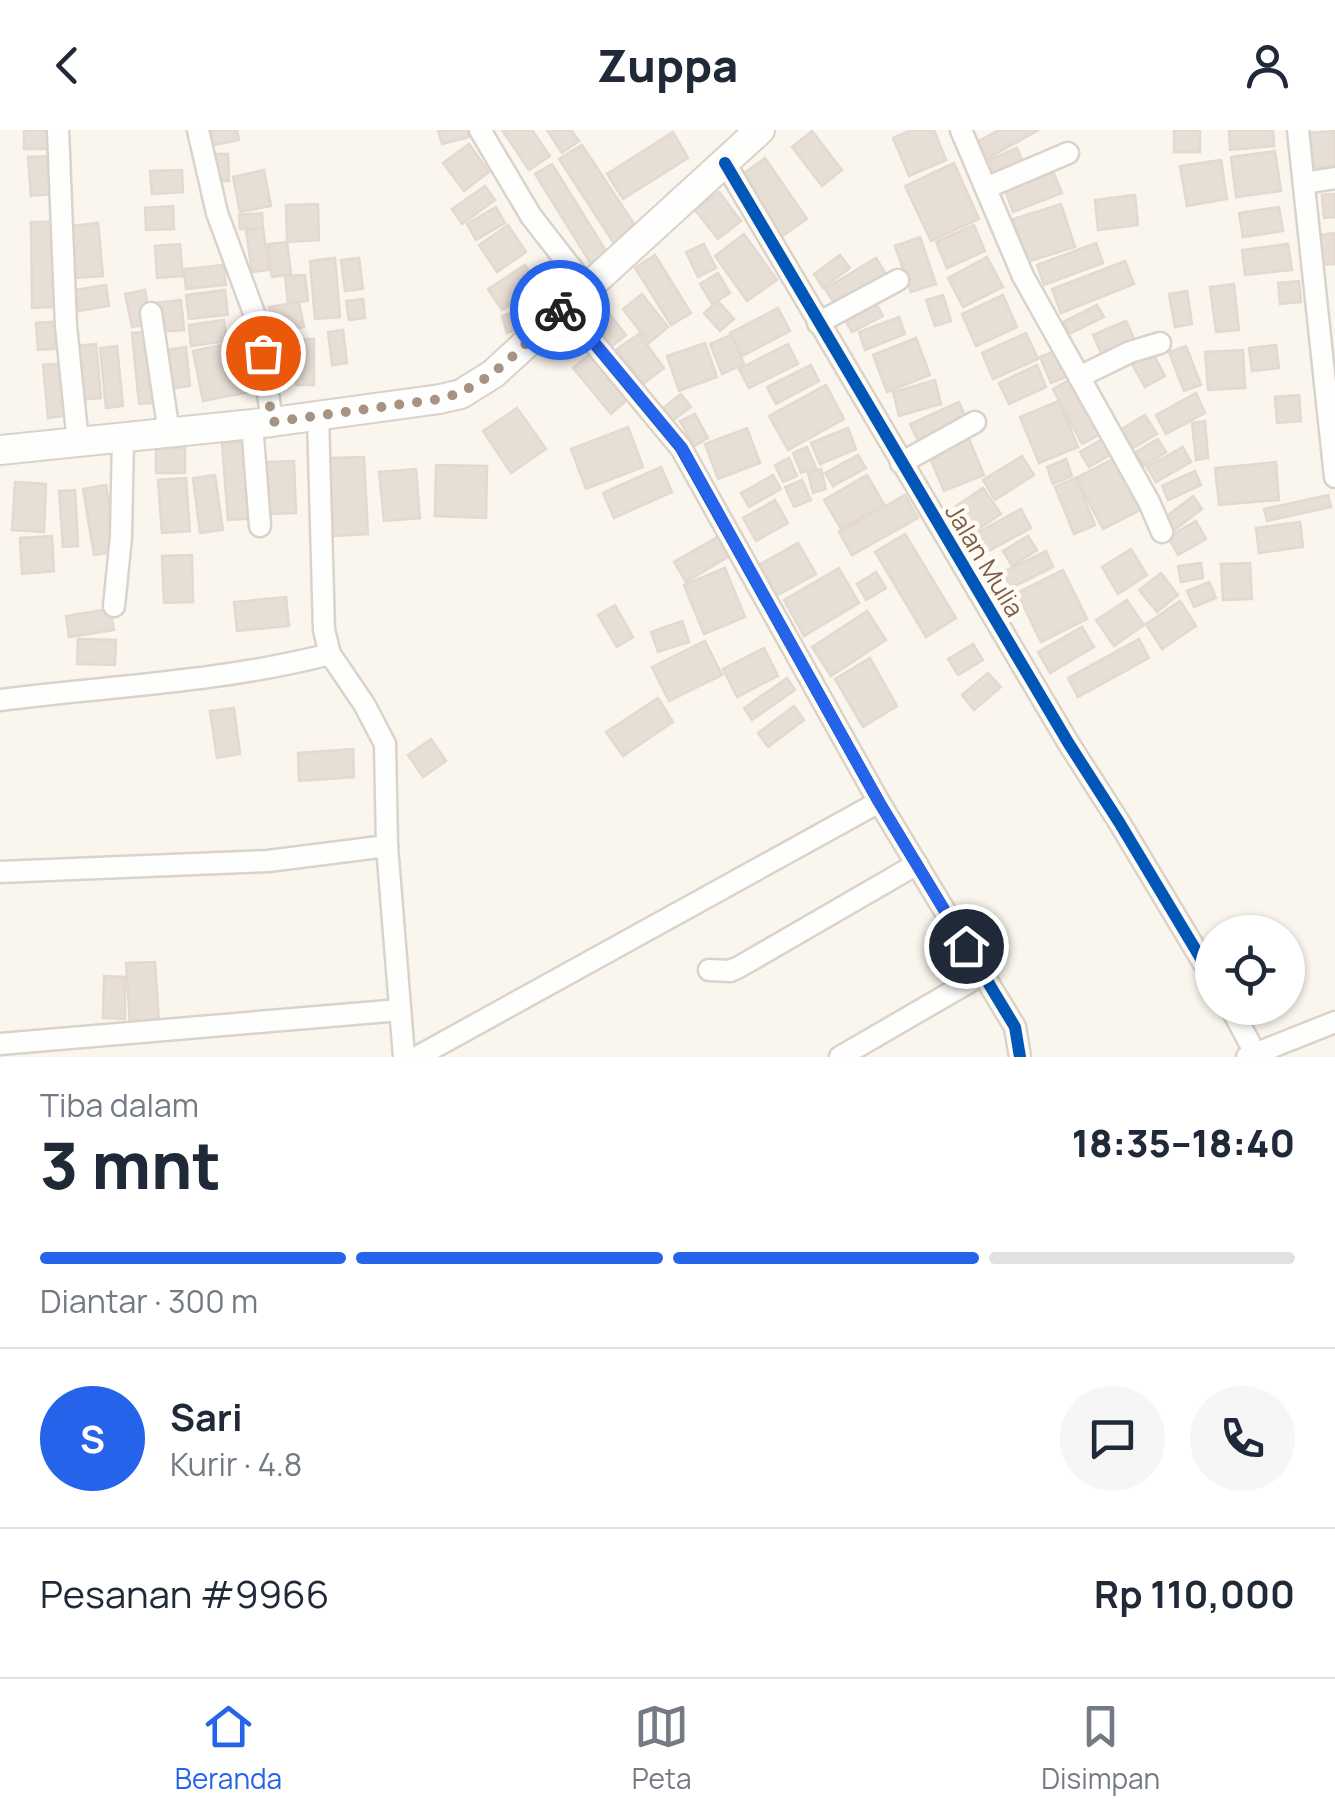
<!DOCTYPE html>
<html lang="id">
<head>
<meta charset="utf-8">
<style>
	body { margin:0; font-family:Manrope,sans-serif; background:#f6f6f7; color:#1f2937; height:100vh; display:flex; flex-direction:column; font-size:38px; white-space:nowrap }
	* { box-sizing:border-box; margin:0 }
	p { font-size:32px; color:#747a83 }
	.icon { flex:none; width:55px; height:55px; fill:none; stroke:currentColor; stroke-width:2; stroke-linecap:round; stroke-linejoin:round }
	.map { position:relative; height:927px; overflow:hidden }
	.sheet { display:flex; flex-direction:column; background:#fff; flex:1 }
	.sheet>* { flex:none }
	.controls { position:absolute; left:1195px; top:785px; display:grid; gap:20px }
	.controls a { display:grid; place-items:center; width:110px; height:110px; border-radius:50%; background:#fff; box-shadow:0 2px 8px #0004; font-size:50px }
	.pin { position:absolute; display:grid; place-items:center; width:85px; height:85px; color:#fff; margin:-42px; border:5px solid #fff; border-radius:50%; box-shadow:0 2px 10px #0007 }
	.courier { position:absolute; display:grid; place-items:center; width:100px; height:100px; margin:-50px; border:8px solid #2563eb; border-radius:50%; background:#fff; color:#222; box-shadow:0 2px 12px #0007 }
	.head em { font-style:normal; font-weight:800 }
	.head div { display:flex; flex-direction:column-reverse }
	.head { display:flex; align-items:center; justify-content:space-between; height:170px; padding:0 40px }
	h1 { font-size:65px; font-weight:800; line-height:75px }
	.bar { display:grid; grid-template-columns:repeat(4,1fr); gap:15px 10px; align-content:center; height:120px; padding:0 40px }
	.bar i { height:12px; border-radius:8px; background:#e0e1e3 }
	.bar .on { background:#2563eb }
	.bar p { grid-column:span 4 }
	.line { display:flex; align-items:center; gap:25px; padding:0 40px; border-top:2px solid #e0e1e3 }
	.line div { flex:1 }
	.round { display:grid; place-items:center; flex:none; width:105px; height:105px; border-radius:52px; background:#f6f6f7 }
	header { display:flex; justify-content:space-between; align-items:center; height:130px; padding:0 40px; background:#fff; font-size:45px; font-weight:800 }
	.dock { display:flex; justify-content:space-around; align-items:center; height:140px; border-top:2px solid #e0e1e3; background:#fff; font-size:28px; color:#747a83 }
	.dock a { display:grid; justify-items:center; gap:5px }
	.dock .on { color:#2563eb }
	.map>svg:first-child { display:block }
</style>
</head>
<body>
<header><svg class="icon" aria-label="back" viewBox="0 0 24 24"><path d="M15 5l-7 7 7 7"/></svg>Zuppa<svg class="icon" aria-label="person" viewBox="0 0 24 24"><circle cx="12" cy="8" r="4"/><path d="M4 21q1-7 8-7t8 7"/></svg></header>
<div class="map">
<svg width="1335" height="927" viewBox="0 0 1335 927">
	<rect width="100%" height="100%" fill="#faf6ee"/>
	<g fill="#e7ded5" stroke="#e3d9d0" stroke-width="2.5">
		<rect x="24" y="0" width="27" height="19"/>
		<path d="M200 0H237L239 10 204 17Z"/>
		<path d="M438 0H468L469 7 442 14Z"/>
		<path d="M502 0H532L550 26 529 40Z"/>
		<path d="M547 0H571L579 11 562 23Z"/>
		<path d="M911 0H934L946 30 909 46 893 8Z"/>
		<path d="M999 0H1039L986 29 977 12Z"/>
		<rect x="1174" y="0" width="26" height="22"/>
		<path d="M1229 0H1273L1274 16 1230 20Z"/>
		<path d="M812 1 842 40 822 56 792 17Z"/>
		<path d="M1335 1V36L1310 38 1307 3Z"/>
		<path d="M673 2 688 28 623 69 607 44Z"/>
		<path d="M469 14 489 42 464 61 443 33Z"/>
		<path d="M582 15 638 100 615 115 559 29Z"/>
		<path d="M1017 18 1026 39 997 51 989 30Z"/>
		<path d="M1275 21 1281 61 1236 67 1231 27Z"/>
		<path d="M211 24H228L229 51H212Z"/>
		<path d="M50 26 53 64 31 66 28 27Z"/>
		<path d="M765 28 807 89 778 109 737 48Z"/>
		<path d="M1221 30 1227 69 1187 76 1180 36Z"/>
		<path d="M954 33 979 89 931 111 905 56Z"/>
		<path d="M552 34 608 124 591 134 535 44Z"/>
		<path d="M1052 39 1062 63 1013 82 1004 57Z"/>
		<path d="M182 40 183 62 152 64 150 41Z"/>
		<path d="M264 40 271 76 240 82 233 47Z"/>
		<path d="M485 56 495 70 462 94 452 79Z"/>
		<path d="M719 62 741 91 718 109 695 80Z"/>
		<path d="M1335 64V87L1324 88 1322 65Z"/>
		<path d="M1135 65 1138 95 1098 100 1095 70Z"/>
		<path d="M318 74 319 110 287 112 286 75Z"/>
		<path d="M1061 74 1075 117 1027 132 1013 89Z"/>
		<path d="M173 76 174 99 146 100 145 78Z"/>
		<path d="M496 77 505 93 476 110 467 94Z"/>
		<path d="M1279 77 1283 101 1243 107 1239 83Z"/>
		<path d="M262 83 263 98 240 99 239 85Z"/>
		<path d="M31 92H53L54 177 32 178Z"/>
		<path d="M98 93 103 146 75 148 70 96Z"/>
		<path d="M508 95 526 122 497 142 479 115Z"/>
		<path d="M974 95 985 121 947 138 936 112Z"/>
		<path d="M263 98 269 140 252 142 246 100Z"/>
		<path d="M1335 103V134L1322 135 1319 105Z"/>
		<path d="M744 104 777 150 747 171 715 126Z"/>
		<path d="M920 107 936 154 911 162 895 116Z"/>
		<path d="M287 112 291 144 272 147 268 114Z"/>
		<path d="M1096 113 1103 133 1044 155 1037 135Z"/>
		<path d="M180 114 183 146 157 148 155 116Z"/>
		<path d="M704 114 716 138 698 147 686 122Z"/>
		<path d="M1288 114 1292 140 1245 145 1242 120Z"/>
		<path d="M655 125 691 183 671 195 635 138Z"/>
		<path d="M840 125 850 138 823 158 814 144Z"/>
		<path d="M557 126 578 157 557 171 536 140Z"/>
		<path d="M987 127 1003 157 963 177 948 148Z"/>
		<path d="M335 128 340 187 315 189 310 131Z"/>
		<path d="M359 128 363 159 345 161 341 130Z"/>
		<path d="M876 128 889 149 838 179 825 159Z"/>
		<path d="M1125 131 1134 154 1061 183 1052 159Z"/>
		<path d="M223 135 226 155 186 159 184 139Z"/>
		<path d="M525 135 539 156 502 180 488 159Z"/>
		<path d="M718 143 730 163 712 174 700 154Z"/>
		<path d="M305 145 308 171 288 173 285 146Z"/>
		<path d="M1299 151 1301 172 1280 174 1278 153Z"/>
		<path d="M1234 154 1239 200 1216 202 1210 157Z"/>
		<path d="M106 155 109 176 78 181 75 160Z"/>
		<path d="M145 160 151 194 132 197 125 164Z"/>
		<path d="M225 160 228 185 189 189 186 165Z"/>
		<path d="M1187 161 1192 194 1175 197 1169 164Z"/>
		<path d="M642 164 668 197 649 213 623 179Z"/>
		<path d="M943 165 951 191 935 196 926 170Z"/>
		<path d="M1003 165 1017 197 976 216 962 184Z"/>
		<path d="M872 166 883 186 852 202 841 183Z"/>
		<path d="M363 169 365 188 349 190 346 171Z"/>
		<path d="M181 170 184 200 158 202 155 173Z"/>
		<path d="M718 171 734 189 720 201 704 183Z"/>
		<path d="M299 172 304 197 273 202 269 177Z"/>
		<path d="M600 172 626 205 608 219 583 185Z"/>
		<path d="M1097 175 1104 187 1069 204 1063 192Z"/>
		<path d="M778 178 790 201 742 226 730 203Z"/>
		<path d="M524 179 529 196 507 203 502 186Z"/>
		<path d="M899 187 905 204 865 220 859 202Z"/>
		<path d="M224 190 227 211 191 216 189 195Z"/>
		<path d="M63 191 65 218 38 220 36 193Z"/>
		<path d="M1126 191 1136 213 1103 227 1093 205Z"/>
		<path d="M343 200 347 233 332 235 328 202Z"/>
		<path d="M146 202 153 273 139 274 132 203Z"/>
		<path d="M289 202 292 234 272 236 269 204Z"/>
		<path d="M1026 203 1038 229 993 249 982 223Z"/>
		<path d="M639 204 664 238 643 254 617 219Z"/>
		<path d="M731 205 744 234 722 244 710 214Z"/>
		<path d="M916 208 930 245 887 262 873 225Z"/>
		<rect x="296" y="209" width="18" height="46"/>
		<path d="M246 210 255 261 203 271 193 221Z"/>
		<path d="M705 213 717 247 679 261 667 226Z"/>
		<path d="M96 214 101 268 80 270 75 216Z"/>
		<path d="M788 214 798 234 749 258 739 239Z"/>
		<path d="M1276 215 1279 238 1252 241 1249 218Z"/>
		<path d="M117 216 123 276 106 278 100 218Z"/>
		<path d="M1186 216 1201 255 1184 261 1169 222Z"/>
		<path d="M186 217 190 256 169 259 165 220Z"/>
		<path d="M1150 218 1165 246 1145 257 1129 229Z"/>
		<path d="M1060 219 1071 245 1051 253 1040 227Z"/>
		<path d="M1243 220 1245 258 1208 260 1205 222Z"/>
		<path d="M590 224 627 270 611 284 573 238Z"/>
		<path d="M66 233 71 285 48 288 43 235Z"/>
		<path d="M811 235 819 251 776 274 767 257Z"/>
		<path d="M1037 235 1046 257 1009 274 999 253Z"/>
		<path d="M1076 246 1106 301 1082 314 1053 259Z"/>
		<path d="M935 250 941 274 899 286 893 262Z"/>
		<path d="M826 255 844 289 788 320 769 286Z"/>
		<path d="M1196 263 1205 283 1166 304 1156 285Z"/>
		<path d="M681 264 691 277 672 291 663 278Z"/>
		<path d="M1299 265 1301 291 1277 293 1275 267Z"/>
		<path d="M1059 271 1078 317 1039 333 1020 287Z"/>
		<path d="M959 272 968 292 919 313 910 294Z"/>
		<path d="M517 278 546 319 511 343 483 301Z"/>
		<path d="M695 284 708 308 694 316 680 291Z"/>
		<path d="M1145 285 1157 304 1133 318 1122 299Z"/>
		<path d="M1205 291 1208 328 1196 330 1192 293Z"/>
		<path d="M628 297 643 337 586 359 571 319Z"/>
		<path d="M747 298 760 333 718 349 705 314Z"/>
		<path d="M848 298 856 319 820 334 811 313Z"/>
		<path d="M1104 308 1113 323 1089 337 1080 322Z"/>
		<path d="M969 309 984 345 944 361 929 326Z"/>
		<path d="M1158 309 1166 322 1144 336 1136 322Z"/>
		<path d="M253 311 259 388 228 390 222 313Z"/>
		<path d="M807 317 816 338 801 343 793 323Z"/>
		<path d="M1183 317 1191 332 1156 352 1147 337Z"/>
		<path d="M185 318V343H156V319Z"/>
		<path d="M858 325 866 338 833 356 825 343Z"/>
		<path d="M1022 326 1034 345 995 370 983 350Z"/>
		<path d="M1119 326 1146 377 1103 399 1076 348Z"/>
		<path d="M364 327 368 404 333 406 329 328Z"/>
		<path d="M789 328 797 346 783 352 775 335Z"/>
		<path d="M1066 329 1072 346 1053 354 1047 337Z"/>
		<path d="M294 331 296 383 269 384 267 332Z"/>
		<path d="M1276 332 1279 370 1219 375 1215 338Z"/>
		<path d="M436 335 487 336 486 388 435 386Z"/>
		<path d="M661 337 672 362 614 388 603 363Z"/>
		<path d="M416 339 420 388 384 391 379 342Z"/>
		<path d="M821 339 826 359 813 363 808 343Z"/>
		<path d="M1195 341 1201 355 1168 370 1162 356Z"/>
		<path d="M215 345 223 400 200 403 193 348Z"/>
		<path d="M773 345 781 359 749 377 741 363Z"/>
		<path d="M867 345 884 374 841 399 824 370Z"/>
		<path d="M186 348 190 401 162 403 158 350Z"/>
		<path d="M1076 348 1095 395 1074 404 1055 357Z"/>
		<path d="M802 350 811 370 794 377 785 357Z"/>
		<path d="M15 352 46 354 44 402 12 400Z"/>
		<path d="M106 355 117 421 94 425 83 359Z"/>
		<path d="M983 358 1001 384 974 402 956 376Z"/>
		<path d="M75 360 78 416 63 417 59 361Z"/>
		<path d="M905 365 918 388 852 425 839 402Z"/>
		<path d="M1328 365 1331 377 1267 391 1264 379Z"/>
		<path d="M1193 366 1202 379 1172 402 1163 389Z"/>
		<path d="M775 370 788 393 756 411 743 388Z"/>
		<path d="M1021 379 1031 398 983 424 973 405Z"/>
		<path d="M1196 391 1206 409 1178 425 1168 407Z"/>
		<path d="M1300 392 1303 417 1259 423 1256 398Z"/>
		<path d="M905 404 956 488 926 507 875 422Z"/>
		<path d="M52 406 54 441 22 444 20 408Z"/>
		<path d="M719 406 731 425 686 452 674 432Z"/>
		<path d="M1028 406 1037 420 1012 436 1003 421Z"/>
		<path d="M798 413 816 444 776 466 759 435Z"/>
		<path d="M1131 419 1147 445 1118 464 1102 437Z"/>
		<path d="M1046 421 1053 437 1011 458 1003 442Z"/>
		<path d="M192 425 193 472 164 473 162 426Z"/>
		<path d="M1201 433 1203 448 1181 452 1178 436Z"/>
		<path d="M1250 433 1252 469 1223 470 1221 434Z"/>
		<path d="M725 438 745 487 704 504 684 455Z"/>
		<path d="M839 438 859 473 804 506 784 470Z"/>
		<path d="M1063 440 1087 489 1041 512 1017 463Z"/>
		<path d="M876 442 886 458 866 470 857 454Z"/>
		<path d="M1161 443 1178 465 1157 482 1139 460Z"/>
		<path d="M1209 452 1216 468 1194 477 1187 461Z"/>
		<path d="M286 467 289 496 237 501 234 472Z"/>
		<path d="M1127 470 1144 495 1114 516 1096 490Z"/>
		<path d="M1180 471 1196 496 1162 519 1146 494Z"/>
		<path d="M615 475 633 507 617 517 598 485Z"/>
		<path d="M110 479 114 500 69 507 66 486Z"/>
		<path d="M867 481 886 510 831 546 812 517Z"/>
		<path d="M682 491 689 512 658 522 651 502Z"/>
		<path d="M1082 497 1094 517 1050 543 1038 522Z"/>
		<path d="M78 509 116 510 115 535 77 534Z"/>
		<path d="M1139 509 1149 528 1078 567 1068 548Z"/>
		<path d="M705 511 722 545 669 571 652 537Z"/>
		<path d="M973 514 983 530 958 545 948 529Z"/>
		<path d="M764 518 778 546 737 567 723 539Z"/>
		<path d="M870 528 897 576 863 597 835 549Z"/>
		<path d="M988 543 1001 557 974 580 962 565Z"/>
		<path d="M787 548 795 560 752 590 744 578Z"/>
		<path d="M658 568 673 592 623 626 606 602Z"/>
		<path d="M794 576 804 590 768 617 758 603Z"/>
		<path d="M234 578 240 624 217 628 210 581Z"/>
		<path d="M431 609 446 631 423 647 408 625Z"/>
		<path d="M353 619 354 647 299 651 298 623Z"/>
		<path d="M155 832 159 893 130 895 126 833Z"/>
		<path d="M104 846 125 847V889L103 888Z"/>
	</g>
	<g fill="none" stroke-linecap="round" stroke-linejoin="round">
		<defs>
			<g id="street">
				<path d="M58 0 66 196 78 312"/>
				<path d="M198 0 217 83 258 194 272 292"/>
				<path d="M480 0 531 86 587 158"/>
				<path d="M961 0 1023 146 1149 372 1162 402"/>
				<path d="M1298 0 1335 347"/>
				<path d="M725 33 1069 614 1119 692 1212 847"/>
				<path d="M1304 53 1335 48"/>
				<path d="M988 57 1068 23"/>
				<path d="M564 177 681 318 879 672 1015 897 1020 927"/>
				<path d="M151 183 169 303"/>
				<path d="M818 193 898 150"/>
				<path d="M1079 247 1130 222 1160 213"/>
				<path d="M318 287 324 500 330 524 364 574 385 614 387 716 404 927"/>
				<path d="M252 294 260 396"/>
				<path d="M901 333 975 292"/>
				<path d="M114 476 121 407 123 308"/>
				<path d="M0 570C110 556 222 552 330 524"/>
				<path d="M0 742 268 731 387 716"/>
				<path d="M709 840 730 841 739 837 917 734"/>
				<path d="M1231 878 1255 923"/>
				<path d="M0 914 400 880"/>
				<path d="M417 927 879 672"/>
				<path d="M840 927 983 844"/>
				<path d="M1247 927 1335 892"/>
			</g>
			<path id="secondary" d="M0 320 272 292 440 269 461 264 493 244 760 0"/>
		</defs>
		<use href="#street" stroke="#d9d3cc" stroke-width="25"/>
		<use href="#secondary" stroke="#d9d2ca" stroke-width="32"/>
		<use href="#street" stroke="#fefefc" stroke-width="20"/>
		<use href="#secondary" stroke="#fefefc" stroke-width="28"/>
		<defs>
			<g id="cycleway">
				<path d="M725 33 1069 614 1119 692 1212 847"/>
				<path d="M564 177 681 318 879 672 1015 897 1020 927"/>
			</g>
		</defs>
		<use href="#cycleway" stroke="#fffaf2" stroke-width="19"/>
		<use href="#cycleway" stroke="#0057b8" stroke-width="12"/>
	</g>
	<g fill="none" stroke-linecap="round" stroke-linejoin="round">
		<path stroke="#a79383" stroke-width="10" stroke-dasharray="0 18" d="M263 223 272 292 440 269C490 257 524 214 560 180"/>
		<path stroke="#2563eb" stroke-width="12" d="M560 180 564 176 682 318 879 672 966 816"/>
	</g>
	<g text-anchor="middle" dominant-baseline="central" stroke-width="9" stroke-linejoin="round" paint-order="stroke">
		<g font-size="25" fill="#7b5e4a" stroke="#fffaf2">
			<text transform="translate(985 430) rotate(59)">Jalan Mulia</text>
		</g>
	</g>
</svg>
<div class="controls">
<a><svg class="icon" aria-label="locate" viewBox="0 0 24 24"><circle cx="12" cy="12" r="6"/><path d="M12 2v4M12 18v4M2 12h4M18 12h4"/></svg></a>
</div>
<div class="pin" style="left:263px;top:223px;background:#ea580c"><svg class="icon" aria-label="bag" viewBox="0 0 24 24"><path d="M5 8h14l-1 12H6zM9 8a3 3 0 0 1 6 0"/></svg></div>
<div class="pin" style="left:966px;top:816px;background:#1f2937"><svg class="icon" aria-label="home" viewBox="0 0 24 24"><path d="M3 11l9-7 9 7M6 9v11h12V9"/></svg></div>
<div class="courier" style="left:560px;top:180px"><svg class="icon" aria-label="bike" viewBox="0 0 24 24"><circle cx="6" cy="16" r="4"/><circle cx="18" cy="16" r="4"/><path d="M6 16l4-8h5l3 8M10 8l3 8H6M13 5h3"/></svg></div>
</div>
<section class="sheet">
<div class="head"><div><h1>3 mnt</h1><p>Tiba dalam</p></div><em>18:35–18:40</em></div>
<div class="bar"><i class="on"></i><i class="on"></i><i class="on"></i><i></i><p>Diantar · 300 m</p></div>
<div class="line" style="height:180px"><b class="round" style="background:#2563eb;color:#fff">S</b><div><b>Sari</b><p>Kurir · 4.8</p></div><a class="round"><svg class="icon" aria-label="chat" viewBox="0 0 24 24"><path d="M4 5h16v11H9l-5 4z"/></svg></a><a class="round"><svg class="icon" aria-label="phone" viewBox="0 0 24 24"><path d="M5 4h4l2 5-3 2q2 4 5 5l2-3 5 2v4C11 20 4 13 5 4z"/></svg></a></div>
<div class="line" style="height:130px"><div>Pesanan #9966</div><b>Rp 110,000</b></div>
</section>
<nav class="dock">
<a class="on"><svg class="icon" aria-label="home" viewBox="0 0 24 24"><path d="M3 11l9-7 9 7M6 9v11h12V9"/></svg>Beranda</a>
<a><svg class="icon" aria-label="map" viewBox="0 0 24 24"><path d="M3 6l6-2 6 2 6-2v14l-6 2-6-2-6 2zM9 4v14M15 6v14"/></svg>Peta</a>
<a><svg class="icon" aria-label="saved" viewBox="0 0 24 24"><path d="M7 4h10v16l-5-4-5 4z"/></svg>Disimpan</a>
</nav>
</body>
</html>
